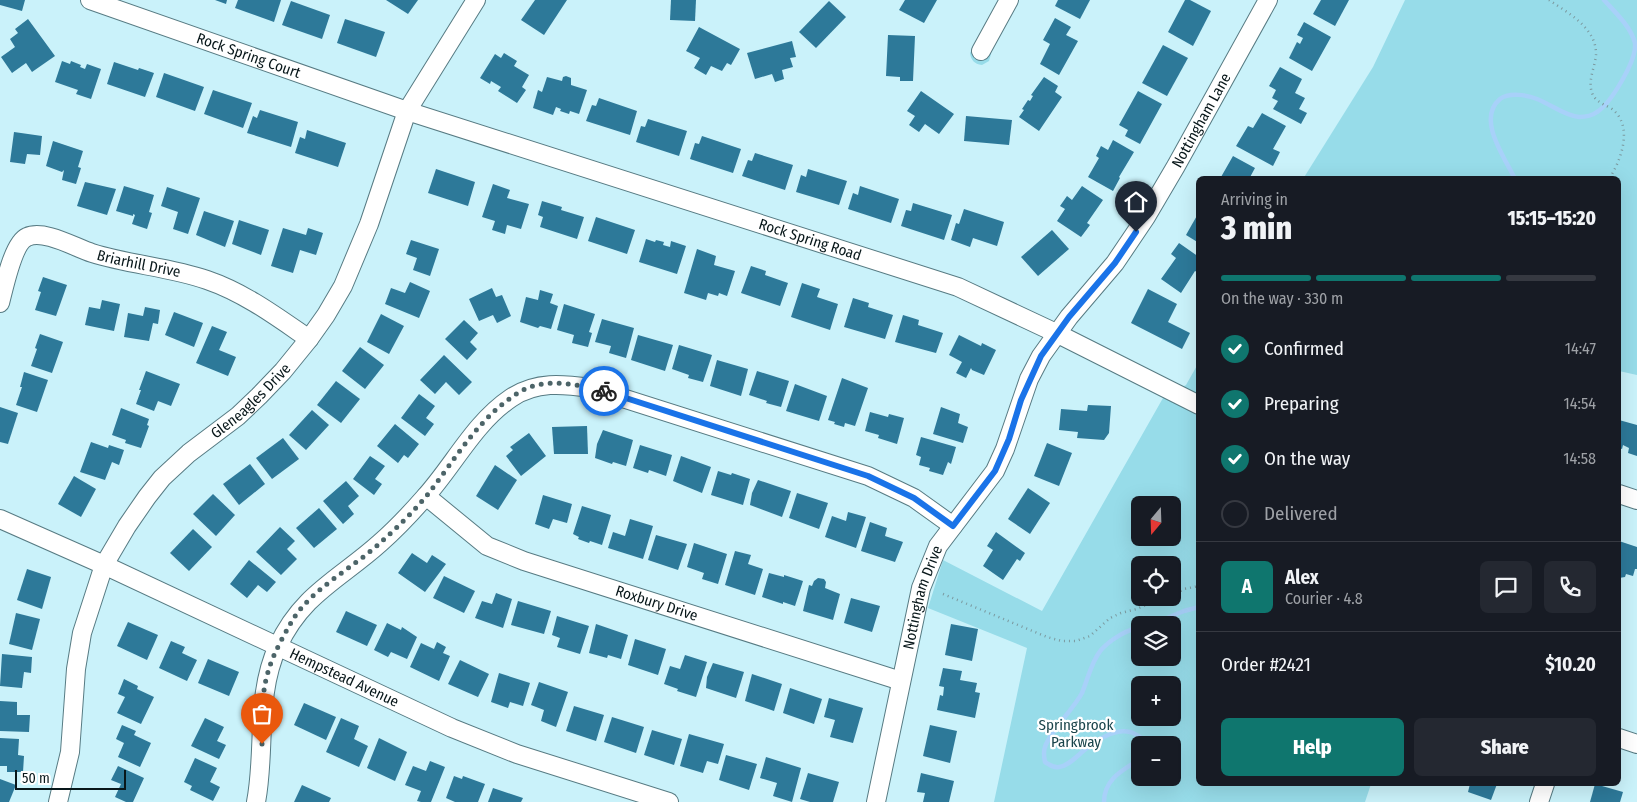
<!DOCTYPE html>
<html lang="en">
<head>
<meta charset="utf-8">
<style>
	body { margin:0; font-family:"Fira Sans Condensed",sans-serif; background:#242831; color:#f1f3f6; height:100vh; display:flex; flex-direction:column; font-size:19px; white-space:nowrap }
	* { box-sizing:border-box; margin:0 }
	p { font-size:16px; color:#9ea1a6 }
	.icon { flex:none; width:28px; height:28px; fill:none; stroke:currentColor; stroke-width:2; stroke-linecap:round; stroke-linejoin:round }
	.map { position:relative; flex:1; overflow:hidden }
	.panel { position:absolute; left:1196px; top:176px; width:425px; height:610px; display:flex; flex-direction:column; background:#171b24; border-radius:8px; box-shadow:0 5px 20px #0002 }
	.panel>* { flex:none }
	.needle { width:32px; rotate:199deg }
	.buttons { position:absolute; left:1131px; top:496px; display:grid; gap:10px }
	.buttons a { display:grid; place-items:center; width:50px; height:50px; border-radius:8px; background:#171b24; box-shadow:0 5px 20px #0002; font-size:25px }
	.scale { position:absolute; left:15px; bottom:12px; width:111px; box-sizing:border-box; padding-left:5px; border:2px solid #08171a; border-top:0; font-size:14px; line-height:18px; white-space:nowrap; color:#08171a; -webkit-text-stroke:4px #fff; paint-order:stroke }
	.pin { position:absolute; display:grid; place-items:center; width:42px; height:42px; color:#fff; margin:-51px -21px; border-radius:50% 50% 50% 0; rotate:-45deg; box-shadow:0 0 5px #0007 }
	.pin .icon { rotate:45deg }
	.courier { position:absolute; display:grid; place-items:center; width:50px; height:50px; margin:-25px; border:4px solid #1a73e8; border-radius:50%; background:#fff; color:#222; box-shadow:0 1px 6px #0007 }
	.headline em { font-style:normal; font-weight:800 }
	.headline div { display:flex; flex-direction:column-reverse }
	.headline { display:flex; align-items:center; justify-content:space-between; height:85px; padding:0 25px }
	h1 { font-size:32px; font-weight:800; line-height:38px }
	.bar { display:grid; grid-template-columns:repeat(4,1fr); gap:8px 5px; align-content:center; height:60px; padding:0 25px }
	.bar i { height:6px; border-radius:4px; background:#363941 }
	.bar .on { background:#0f766e }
	.bar p { grid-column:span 4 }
	.line { display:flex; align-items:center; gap:12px; padding:0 25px; border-top:1px solid #363941 }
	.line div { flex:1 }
	.round { display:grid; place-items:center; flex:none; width:52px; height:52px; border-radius:8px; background:#242831 }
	ol { padding:0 25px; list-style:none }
	li { display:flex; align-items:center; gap:15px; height:55px }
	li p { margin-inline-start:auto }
	li .icon { padding:5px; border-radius:50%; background:#0f766e; color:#fff; stroke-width:4 }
	li:last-child { color:#9ea1a6 }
	li i { width:28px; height:28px; border:2px solid #363941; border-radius:50% }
	.action { display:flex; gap:10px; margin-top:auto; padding:10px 25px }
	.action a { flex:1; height:58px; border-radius:8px; background:#0f766e; color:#fff; font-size:20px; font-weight:800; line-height:58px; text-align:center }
	.action a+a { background:#242831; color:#f1f3f6 }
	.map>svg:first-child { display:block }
</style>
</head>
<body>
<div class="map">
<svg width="1637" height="802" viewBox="0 0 1637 802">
	<rect width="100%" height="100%" fill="#caf2fa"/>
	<g fill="#97dce9" fill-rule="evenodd">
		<path d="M1405 0H1637V375L1619 371V179H1303L1373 67Z"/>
		<path d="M974 46 991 50V54L989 61 982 65C974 64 971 60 970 53Z"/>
		<path d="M1199 362V784H1371L1365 802H994L1027 648 928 608 943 560 1042 611 1163 398 1186 385ZM1140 505H1172V538H1140ZM1140 565H1172V598H1140ZM1140 625H1172V658H1140ZM1140 685H1172V718H1140ZM1140 745H1172V778H1140Z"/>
	</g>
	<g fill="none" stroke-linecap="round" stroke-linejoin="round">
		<g stroke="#a8d1f9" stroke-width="4.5">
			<path d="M1515 179C1505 158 1476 119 1500 99 1509 92 1527 95 1537 99 1550 104 1565 116 1579 117 1585 117 1593 115 1597 112 1611 103 1637 60 1635 43 1631 27 1615 12 1604 0"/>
			<path d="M1150 625 1184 611 1199 607"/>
			<path d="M1140 627C1126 630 1110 640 1101 650 1091 662 1088 679 1082 693 1073 710 1050 731 1045 747 1043 752 1044 757 1045 762 1050 765 1053 768 1059 767 1068 766 1075 758 1082 752 1094 742 1113 728 1130 732 1136 733 1142 739 1147 742V745"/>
			<path d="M1104 802C1104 779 1123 770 1140 759"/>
		</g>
	</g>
	<g fill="#2d7999">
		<path d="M0 0H25L22 11 0 5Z"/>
		<path d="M215 0H227L226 4Z"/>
		<path d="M238 0H281L274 22 235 8Z"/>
		<path d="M386 0H418L408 14Z"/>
		<path d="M535 0H567L544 35 521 20Z"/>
		<path d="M671 0H696L695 21 670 20Z"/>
		<path d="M905 0H937L924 23 899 10Z"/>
		<path d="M1058 0H1090L1080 19 1055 6Z"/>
		<path d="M1185 0H1190L1211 11 1193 46 1168 32Z"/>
		<path d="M1321 0H1349L1335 26 1313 14Z"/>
		<path d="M291 1 330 15 322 39 282 25Z"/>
		<path d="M829 1 846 17 816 48 799 32Z"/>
		<path d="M1055 18 1071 27 1066 35 1078 41 1059 75 1040 64 1050 44 1043 40Z"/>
		<path d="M28 19 55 56 32 72 26 63 12 73 1 57 15 47 10 39 18 33 15 29Z"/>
		<path d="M345 19 385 32 376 57 337 43Z"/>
		<path d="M1304 22 1331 37 1312 71 1289 58 1297 42 1300 44 1303 38 1297 35Z"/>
		<path d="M699 27 740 49 731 65 727 63 722 71 711 66 706 75 694 68 700 58 686 51Z"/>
		<path d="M888 35 915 36 913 81H900V77L886 76Z"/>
		<path d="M792 41 796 57 790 58 793 67 782 70 784 79 775 82 772 74 755 79 747 53Z"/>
		<path d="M1163 45 1188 58 1167 96 1142 83Z"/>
		<path d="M504 53 517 61 514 66 529 75 522 87 526 90 517 103 498 91 501 87 491 81 490 84 480 78 495 54 501 58Z"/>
		<path d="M62 61 70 64 71 61 81 65 80 67 85 69 87 64 101 69 91 99 76 94 78 90 55 82Z"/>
		<path d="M114 62 138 70 139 68 154 73 145 97 107 84Z"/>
		<path d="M1280 67 1302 79 1295 93 1305 98 1299 109 1307 113 1301 124 1273 109 1278 101 1272 98 1276 90 1269 86Z"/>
		<path d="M164 73 204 87 195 111 156 97Z"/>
		<path d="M566 76 571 78V85L587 90 579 114 570 111 569 114 560 111 561 109 556 107 553 115 533 108 538 90 542 92 547 77 562 81 563 77Z"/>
		<path d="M1044 77 1058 86 1055 92 1062 97 1039 131 1019 117 1024 110 1022 109 1028 100 1030 101 1033 96 1031 95Z"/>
		<path d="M213 90 252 103 243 128 204 114Z"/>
		<path d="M921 91 954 114 939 134 925 124 919 132 909 125 915 116 907 111Z"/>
		<path d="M1138 91 1162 104 1140 144 1125 136 1128 130 1119 125Z"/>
		<path d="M599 98 637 111 630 135 586 121 592 105 596 106Z"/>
		<path d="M260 110 298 122 291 147 247 133 253 116 257 118Z"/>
		<path d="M1262 113 1286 126 1273 149 1280 152 1273 166 1236 146 1248 126 1253 128Z"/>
		<path d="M966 116 1012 120 1009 145 964 141Z"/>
		<path d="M648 119 687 131 679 156 636 142 641 126 645 127Z"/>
		<path d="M307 130 346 143 338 167 295 153 300 137 305 139Z"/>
		<path d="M14 132 42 136 40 155 27 154 25 164 10 162Z"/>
		<path d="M702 136 741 149 733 173 690 159 695 143 699 144Z"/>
		<path d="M1113 140 1134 152 1119 177 1120 178 1113 191 1088 177 1099 158 1096 156 1101 146 1108 150Z"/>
		<path d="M53 141 83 151 78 167 81 168 76 184 62 180 64 170 62 172 46 166Z"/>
		<path d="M755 153 793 165 785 190 742 176 748 160 752 161Z"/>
		<path d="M1233 156 1255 168 1249 179H1218L1219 176 1221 177Z"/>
		<path d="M436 169 475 182 468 206 428 193Z"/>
		<path d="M808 169 847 181 839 205 796 192 801 175 806 177Z"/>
		<path d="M85 182 116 189 107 215 77 206Z"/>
		<path d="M493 184 510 190 507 198 529 204 521 229 507 225 505 234 492 230 495 221 482 217Z"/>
		<path d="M124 186 154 195 149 212 152 213 147 229 132 224 135 215 133 214V216L116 211Z"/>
		<path d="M860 186 899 199 891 223 848 209 853 193 858 195Z"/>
		<path d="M1082 186 1103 200 1087 223 1090 225 1081 237 1057 221 1065 209 1060 206 1067 196 1072 200Z"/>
		<path d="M167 187 200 198 188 234 173 229 178 212 161 206Z"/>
		<path d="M542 201 562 207 561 210 584 217 577 239 540 227 543 217 538 215Z"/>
		<path d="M913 203 952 215 944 240 901 226 906 210 911 211Z"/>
		<path d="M964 209 1004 222 997 246 973 238 970 247 951 240 956 223 959 224Z"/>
		<path d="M204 211 234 221 225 247 196 235Z"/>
		<path d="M1199 212V243L1186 235Z"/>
		<path d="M596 217 635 230 627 254 588 241Z"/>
		<path d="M239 220 269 230 261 255 232 244Z"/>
		<path d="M283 228 306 235 308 228 323 233 316 255 300 250 293 273 271 266Z"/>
		<path d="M1052 230 1069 249 1038 276 1021 257Z"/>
		<path d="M646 239 655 242 656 240 664 242 663 245 670 247 671 241 686 246 677 274 639 262Z"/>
		<path d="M411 240 439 249 430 276 413 270 417 258 406 254Z"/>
		<path d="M1179 243 1199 257V273L1195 271 1181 293 1161 279 1176 258 1171 254Z"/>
		<path d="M697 249 716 256 714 265 735 271 727 296 719 293 718 296 708 293 706 300 684 293Z"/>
		<path d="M751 266 766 271 765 275 788 283 780 306 741 293Z"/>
		<path d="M43 277 67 285 56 316 35 310 41 292 38 291Z"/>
		<path d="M410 282 430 291 419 318 385 304 391 288 405 293Z"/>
		<path d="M802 283 820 289 817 297 838 304 830 330 791 317Z"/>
		<path d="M492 288 496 297 502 295 511 316 497 323 493 315 479 321 469 299Z"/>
		<path d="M1148 289 1177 304 1168 322 1190 333 1182 349 1131 323Z"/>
		<path d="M540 290 553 294 550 303 558 306 551 329 540 326 538 328 520 322 526 297 538 300Z"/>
		<path d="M853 298 869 303 868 307 893 315 885 339 844 327Z"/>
		<path d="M102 300 120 304 114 331 85 325 89 307 100 309Z"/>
		<path d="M564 304 595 314 589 332 592 333 588 347 572 343 574 335 557 330Z"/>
		<path d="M145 307 160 310 158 324 153 323 149 341 124 337 128 313 143 316Z"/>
		<path d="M174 312 203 323 194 347 165 335Z"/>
		<path d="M381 314 404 326 389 354 367 342Z"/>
		<path d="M903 315 919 320 918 325 943 333 936 353 895 342Z"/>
		<path d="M602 319 634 328 626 358 609 353 611 346 595 342Z"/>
		<path d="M464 320 478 333 470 342 477 349 467 360 445 339Z"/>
		<path d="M212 326 227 332 219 350 236 357 228 376 196 363Z"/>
		<path d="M40 334 63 342 52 373 31 366 37 349 35 348Z"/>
		<path d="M638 335 673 345 665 371 631 360Z"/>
		<path d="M959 335 981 346 982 343 996 350 984 375 972 370 971 368 966 378 956 373 962 362 949 355Z"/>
		<path d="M679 345 712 355 703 382 688 378 689 375 672 369Z"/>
		<path d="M360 347 384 365 365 389 342 371Z"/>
		<path d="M444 355 472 382 459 395 446 382 435 394 420 380Z"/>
		<path d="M717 360 748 369 741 396 710 386Z"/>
		<path d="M146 371 180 384 171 406 158 401 154 411 136 404 141 390H139Z"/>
		<path d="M757 371 789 381 781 407 766 403 767 401 749 395Z"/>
		<path d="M24 372 48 380 37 412 16 405 22 387H20Z"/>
		<path d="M842 378 868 388 855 426 845 423 844 427 834 424 835 422 828 420Z"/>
		<path d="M336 381 360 399 341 423 317 405Z"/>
		<path d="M795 384 827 396 819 421 786 411Z"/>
		<path d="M419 394 435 406 426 418 434 424 425 436 401 418Z"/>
		<path d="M1088 405 1111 406 1109 433 1104 440 1077 438 1078 432 1059 430 1061 409 1087 411Z"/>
		<path d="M0 407 18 413 8 444 0 442Z"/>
		<path d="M941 407 960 414 958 423 968 427 963 443 933 434Z"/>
		<path d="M121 408 149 419 147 425 149 426 141 448 125 443 126 440 112 435Z"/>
		<path d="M312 410 329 425 306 450 289 435Z"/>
		<path d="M870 412 888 417 889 414 904 418 897 444 878 438 879 435 865 431Z"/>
		<path d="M1619 420 1637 425V456L1628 453 1629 448 1623 445 1622 449 1619 448Z"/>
		<path d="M395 424 419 444 408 458 404 455 398 463 377 446Z"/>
		<path d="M587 426 588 454H554L552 427Z"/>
		<path d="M603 430 633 440 626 466 613 462 612 464 595 458 597 444Z"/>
		<path d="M529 433 546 456 521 476 506 456 513 450 510 447Z"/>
		<path d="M921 437 956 447 951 464 948 462 943 475 929 471 930 468 919 465 921 457 916 455Z"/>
		<path d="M283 438 299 459 272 479 256 458Z"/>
		<path d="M91 442 108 448 109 445 124 450 119 465 112 462 105 480 80 472Z"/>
		<path d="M1047 443 1072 453 1059 486 1034 476Z"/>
		<path d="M640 445 672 455 666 476 649 470 648 473 633 468Z"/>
		<path d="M370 456 385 466 375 479 382 484 374 495 353 479Z"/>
		<path d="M681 456 711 467 702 493 673 481Z"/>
		<path d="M250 464 265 484 239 505 223 484Z"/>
		<path d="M495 465 517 480 498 510 476 496Z"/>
		<path d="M718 471 731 475 732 473 750 479 743 505 711 495Z"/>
		<path d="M74 476 96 489 81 517 58 504Z"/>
		<path d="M758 480 791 491 782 517 750 505 752 493Z"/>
		<path d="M346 481 359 496 348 506 354 514 343 524 323 501Z"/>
		<path d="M1028 488 1050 503 1030 534 1008 519Z"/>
		<path d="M797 493 828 503 819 529 789 518Z"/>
		<path d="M213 494 235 515 216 536 193 514Z"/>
		<path d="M543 495 572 504 567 523 553 519 549 529 535 524Z"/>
		<path d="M582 506 611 515 602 545 590 541 589 543 578 539 579 537 573 534Z"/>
		<path d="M319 508 337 529 314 548 296 528Z"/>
		<path d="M848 512 866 517 856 548 825 537 832 516 846 521Z"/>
		<path d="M630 519 653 526 643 559 608 548 613 532 625 536Z"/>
		<path d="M870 522 887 528 885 536 903 542 895 562 861 551Z"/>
		<path d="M280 527 295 541 287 549 297 559 281 575 256 552Z"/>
		<path d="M193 529 212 547 189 571 170 553Z"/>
		<path d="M996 532 1025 553 1020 561 1017 559 1003 580 983 566 993 550 987 546Z"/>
		<path d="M656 535 687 544 678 570 648 560Z"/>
		<path d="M1619 541 1637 547V569H1635L1633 576 1626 574 1625 577 1619 578Z"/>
		<path d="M694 543 727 554 718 584 702 579 704 573 687 567Z"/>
		<path d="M735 551 751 555 748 564 763 569 755 595 725 585Z"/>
		<path d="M412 553 427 563 432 555 446 564 425 592 398 573Z"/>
		<path d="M249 560 276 582 267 592 258 585 247 598 230 584Z"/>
		<path d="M27 569 51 577 42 609 17 600Z"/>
		<path d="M769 573 784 577V575L803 581 795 606 783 602V604L762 597Z"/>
		<path d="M444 576 475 591 464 613 433 598Z"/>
		<path d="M818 578 824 579 826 582 825 588 840 594 833 620 803 611 809 585 812 586 814 581Z"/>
		<path d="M496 593 512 599 503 628 475 618 482 601 492 604Z"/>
		<path d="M851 598 880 606 872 632 844 623Z"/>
		<path d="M518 601 551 611 544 634 511 625Z"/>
		<path d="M346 611 377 625 367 646 336 632Z"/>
		<path d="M16 613 40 619 32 650 9 644Z"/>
		<path d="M557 616 589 626 580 654 557 647 560 638 552 635Z"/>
		<path d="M128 622 158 635 147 660 117 646Z"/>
		<path d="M387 623 401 630 402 627 417 637 407 659 391 652 388 657 374 650Z"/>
		<path d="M596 624 628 635 621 659 608 655 607 658 589 653Z"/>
		<path d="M951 624 978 629 972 661 945 655Z"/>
		<path d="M635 639 666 649 658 675 628 665Z"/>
		<path d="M171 641 185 647 182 653 197 660 187 681 159 668Z"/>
		<path d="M437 642 446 647 443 653 450 656 439 681 410 667 421 643 434 649Z"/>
		<path d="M2 654 32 657 31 673 24 672 22 688 0 686Z"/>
		<path d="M685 655 707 662 696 697 677 691 678 689 664 684 670 666 680 669Z"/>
		<path d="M208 659 239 672 229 696 198 683Z"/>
		<path d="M460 660 489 674 478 697 448 684Z"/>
		<path d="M713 663 744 672 736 698 706 688 707 677Z"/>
		<path d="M943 668 962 671 960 680 977 683 975 692 980 693 975 718 937 710 940 695 943 696 944 687 939 686Z"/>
		<path d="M499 673 530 683 523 706 510 702 508 708 491 702Z"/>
		<path d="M752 674 782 684 774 711 745 701Z"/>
		<path d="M124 679 138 686 137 689 154 697 141 724 117 713 125 697 118 694Z"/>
		<path d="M539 682 568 692 556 727 541 721 544 710 531 705Z"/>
		<path d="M790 688 822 699 814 724 783 713Z"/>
		<path d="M829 698 863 708 853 743 830 737 835 720 824 717Z"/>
		<path d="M0 701 17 702V715H30L29 732 0 731Z"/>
		<path d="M304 703 336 717 326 740 294 725Z"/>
		<path d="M574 706 604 715 596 741 566 731Z"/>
		<path d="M612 717 644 727 636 753 604 742Z"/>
		<path d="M205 718 224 727 217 741 226 745 219 759 191 746Z"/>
		<path d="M341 718 359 726 354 739 368 746 359 767 326 752Z"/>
		<path d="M122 725 136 731 134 735 151 743 140 767 118 757 124 743 116 739Z"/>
		<path d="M930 725 957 731 950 763 923 756Z"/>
		<path d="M652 730 682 739 674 765 644 755Z"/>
		<path d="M689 734 724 744 718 764 707 761 703 773 680 766Z"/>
		<path d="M0 738 19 739 18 755 24 756 23 772H7V766H0Z"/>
		<path d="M379 738 407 752 395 781 367 768Z"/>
		<path d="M726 755 757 764 749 790 719 780Z"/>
		<path d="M766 757 801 768 792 802 773 796 777 783 760 778Z"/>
		<path d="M195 758 217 768 210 782 220 787 213 801 190 790 192 786 184 782Z"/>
		<path d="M430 761 445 767 431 802H421L417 801 421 791 405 785 413 766 426 771Z"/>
		<path d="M118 766 144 778 133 802H126L115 797 121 784 111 780Z"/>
		<path d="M808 773 839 782 833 802H810L800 799Z"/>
		<path d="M921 773 954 781 949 802H923L925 793 917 792Z"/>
		<path d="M454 776 462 779 463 776 485 784 478 802H455L446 798Z"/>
		<path d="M0 779 16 785 9 802H0Z"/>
		<path d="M1470 784H1497L1491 800 1468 792Z"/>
		<path d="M1595 784 1623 792 1620 802H1590Z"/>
		<path d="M302 785 331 798 329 802H294Z"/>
		<path d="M493 788 523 798 521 802H488Z"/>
	</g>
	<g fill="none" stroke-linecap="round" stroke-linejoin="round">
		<defs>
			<g id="minor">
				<path id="s1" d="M90 0 407 111 958 287 1056 333 1199 405"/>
				<path d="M981 51 1009 0"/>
				<path id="s2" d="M0 303C4 288 13 243 27 237 44 229 76 248 92 253 130 265 170 267 207 280 245 293 277 317 309 339"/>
				<path d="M1619 494 1637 500"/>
				<path id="s3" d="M426 496 487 546 524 561 901 681"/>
				<path id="s4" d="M0 519 104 565 452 728 517 754 669 802"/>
				<path d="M1619 738 1637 744"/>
				<path id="s5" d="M58 802 70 752 76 669 82 633 104 565 127 526 147 497 162 478 189 453 238 416 259 396 283 371 309 339 326 315 343 286 369 224 407 111 476 0"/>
				<path d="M256 802C266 751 255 695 278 646 302 594 340 579 380 543 396 529 411 513 425 497 454 465 474 423 511 398 536 381 563 384 591 388L868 476 914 498 953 526"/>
				<path id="s6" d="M876 802 921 588 938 546 995 471 1005 449 1029 379 1041 356 1069 317 1115 263 1146 217 1176 166 1268 0"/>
				<path d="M1539 802 1545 784"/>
			</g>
		</defs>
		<use href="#minor" stroke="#577b83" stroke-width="20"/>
		<g stroke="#7b999f" stroke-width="2.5" stroke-dasharray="1 4" stroke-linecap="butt">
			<path d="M1549 0C1568 13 1597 28 1596 55 1595 66 1589 78 1591 89 1593 101 1602 103 1612 109 1634 126 1621 161 1609 179"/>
			<path d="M943 594 1047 637 1062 641H1076L1090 636 1110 618 1121 613 1137 609 1152 602 1170 598"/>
			<path d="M1172 596 1184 589 1199 586"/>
		</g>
		<use href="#minor" stroke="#fff" stroke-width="18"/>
	</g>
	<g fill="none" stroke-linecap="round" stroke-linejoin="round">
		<path stroke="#4c6468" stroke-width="5" stroke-dasharray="0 9" d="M262 744C262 721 261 695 268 672 273 654 283 637 292 621 311 589 353 568 380 543 397 528 414 511 428 494 457 457 482 412 525 389 548 378 581 385 604 391"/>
		<path stroke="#1a73e8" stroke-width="6" d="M604 391 868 476 914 498 953 526 995 471 1009 439 1021 400 1041 356 1069 317 1115 263 1136 232"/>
	</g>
	<g text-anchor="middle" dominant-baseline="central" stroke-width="4.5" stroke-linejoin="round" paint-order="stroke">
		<g font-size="15" fill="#08171a" stroke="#fff">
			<text stroke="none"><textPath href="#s1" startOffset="168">Rock Spring Court</textPath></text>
			<text stroke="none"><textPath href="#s6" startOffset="768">Nottingham Lane</textPath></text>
			<text stroke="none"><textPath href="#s1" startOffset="759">Rock Spring Road</textPath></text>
			<text stroke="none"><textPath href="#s2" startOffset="189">Briarhill Drive</textPath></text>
			<text stroke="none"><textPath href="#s5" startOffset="465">Gleneagles Drive</textPath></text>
			<text stroke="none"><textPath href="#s6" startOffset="210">Nottingham Drive</textPath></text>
			<text stroke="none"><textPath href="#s3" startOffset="258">Roxbury Drive</textPath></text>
			<text stroke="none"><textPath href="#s4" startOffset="379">Hempstead Avenue</textPath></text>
		</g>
		<g font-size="15" fill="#1a444b" stroke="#fff">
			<text x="1076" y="725">Springbrook<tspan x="1076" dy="17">Parkway</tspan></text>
		</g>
	</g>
</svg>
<div class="buttons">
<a><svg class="needle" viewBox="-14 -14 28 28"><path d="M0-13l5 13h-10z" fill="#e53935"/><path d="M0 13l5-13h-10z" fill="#9ea1a6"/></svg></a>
<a><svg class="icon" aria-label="locate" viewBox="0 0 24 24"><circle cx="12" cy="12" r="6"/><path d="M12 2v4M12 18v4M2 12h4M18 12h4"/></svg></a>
<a><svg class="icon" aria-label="layers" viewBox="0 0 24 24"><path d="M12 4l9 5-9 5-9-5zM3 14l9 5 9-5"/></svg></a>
<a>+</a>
<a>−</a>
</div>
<div class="scale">50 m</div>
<div class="pin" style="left:262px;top:744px;background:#ea580c"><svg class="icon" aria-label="bag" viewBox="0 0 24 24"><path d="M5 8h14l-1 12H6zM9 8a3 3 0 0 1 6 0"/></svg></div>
<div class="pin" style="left:1136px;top:232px;background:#1f2937"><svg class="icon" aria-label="home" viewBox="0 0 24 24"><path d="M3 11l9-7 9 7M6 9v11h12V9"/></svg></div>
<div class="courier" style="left:604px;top:391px"><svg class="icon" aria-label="bike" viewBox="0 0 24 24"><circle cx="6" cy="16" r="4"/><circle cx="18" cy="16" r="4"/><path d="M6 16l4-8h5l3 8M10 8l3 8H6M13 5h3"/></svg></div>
<section class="panel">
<div class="headline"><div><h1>3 min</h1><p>Arriving in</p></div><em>15:15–15:20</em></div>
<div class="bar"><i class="on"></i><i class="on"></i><i class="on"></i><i></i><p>On the way · 330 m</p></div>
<ol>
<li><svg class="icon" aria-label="check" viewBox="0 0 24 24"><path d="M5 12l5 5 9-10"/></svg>Confirmed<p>14:47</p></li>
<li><svg class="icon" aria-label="check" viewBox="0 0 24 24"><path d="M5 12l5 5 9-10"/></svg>Preparing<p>14:54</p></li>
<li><svg class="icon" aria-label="check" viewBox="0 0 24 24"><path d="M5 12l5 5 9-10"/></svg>On the way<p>14:58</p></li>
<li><i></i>Delivered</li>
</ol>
<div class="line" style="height:90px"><b class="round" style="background:#0f766e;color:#fff">A</b><div><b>Alex</b><p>Courier · 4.8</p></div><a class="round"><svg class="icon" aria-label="chat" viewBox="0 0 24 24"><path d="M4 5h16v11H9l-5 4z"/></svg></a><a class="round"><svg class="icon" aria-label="phone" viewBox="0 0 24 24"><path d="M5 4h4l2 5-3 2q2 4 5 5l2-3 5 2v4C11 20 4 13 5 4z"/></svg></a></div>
<div class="line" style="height:65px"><div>Order #2421</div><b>$10.20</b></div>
<div class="action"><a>Help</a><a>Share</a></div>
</section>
</div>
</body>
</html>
